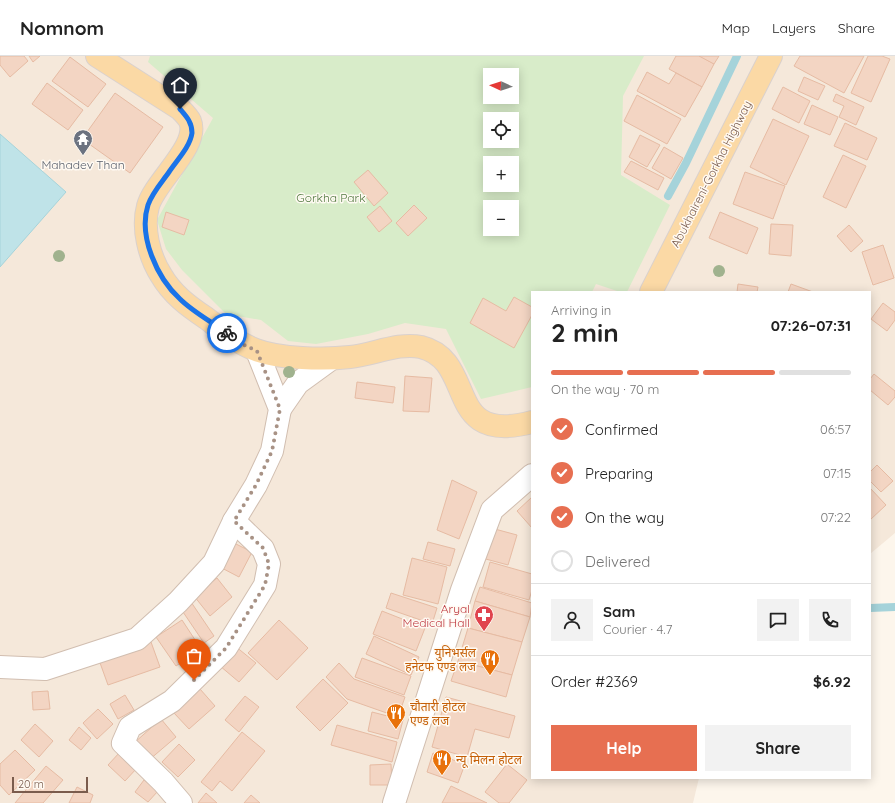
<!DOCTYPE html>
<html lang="en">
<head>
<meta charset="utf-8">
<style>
	body { margin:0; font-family:Quicksand,"Noto Sans Devanagari",sans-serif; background:#f2f2f2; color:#222; height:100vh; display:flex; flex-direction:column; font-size:15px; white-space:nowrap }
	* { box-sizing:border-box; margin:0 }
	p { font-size:13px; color:#767676 }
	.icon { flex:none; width:22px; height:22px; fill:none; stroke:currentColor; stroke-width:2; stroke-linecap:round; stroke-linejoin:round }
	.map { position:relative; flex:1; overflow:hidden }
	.side { position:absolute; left:531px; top:235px; width:340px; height:488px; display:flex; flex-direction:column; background:#fff; border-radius:0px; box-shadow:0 2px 10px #0003 }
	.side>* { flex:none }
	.needle { width:26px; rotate:273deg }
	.buttons { position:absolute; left:483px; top:12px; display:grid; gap:8px }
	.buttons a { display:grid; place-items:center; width:36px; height:36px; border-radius:0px; background:#fff; box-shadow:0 2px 10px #0003; font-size:20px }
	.scale { position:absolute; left:12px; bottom:10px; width:76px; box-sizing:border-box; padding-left:4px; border:2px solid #7a5c4d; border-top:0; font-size:11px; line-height:14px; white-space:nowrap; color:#7a5c4d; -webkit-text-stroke:3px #fffaf3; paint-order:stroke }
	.pin { position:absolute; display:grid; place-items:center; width:34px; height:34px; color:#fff; margin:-41px -17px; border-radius:50% 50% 50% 0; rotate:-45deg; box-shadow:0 0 4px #0007 }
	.pin .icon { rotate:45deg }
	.courier { position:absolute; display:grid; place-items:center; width:40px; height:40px; margin:-20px; border:3px solid #1a73e8; border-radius:50%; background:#fff; color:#222; box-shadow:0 1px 5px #0007 }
	.headline em { font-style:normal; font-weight:800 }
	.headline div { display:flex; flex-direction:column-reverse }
	.headline { display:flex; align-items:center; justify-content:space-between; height:68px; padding:0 20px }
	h1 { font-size:26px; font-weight:800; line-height:30px }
	.bar { display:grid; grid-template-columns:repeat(4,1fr); gap:6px 4px; align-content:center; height:48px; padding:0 20px }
	.bar i { height:5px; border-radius:3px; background:#e0e0e0 }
	.bar .current { background:#e76f51 }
	.bar p { grid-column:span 4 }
	.line { display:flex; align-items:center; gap:10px; padding:0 20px; border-top:1px solid #e0e0e0 }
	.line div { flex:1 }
	.round { display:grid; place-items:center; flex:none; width:42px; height:42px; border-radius:0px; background:#f2f2f2 }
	ol { padding:0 20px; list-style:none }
	li { display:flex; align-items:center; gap:12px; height:44px }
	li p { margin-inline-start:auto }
	li .icon { padding:4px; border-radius:50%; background:#e76f51; color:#fff; stroke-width:4 }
	li:last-child { color:#767676 }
	li i { width:22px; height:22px; border:2px solid #e0e0e0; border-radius:50% }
	.action { display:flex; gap:8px; margin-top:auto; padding:8px 20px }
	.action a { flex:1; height:46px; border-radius:0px; background:#e76f51; color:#fff; font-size:16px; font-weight:800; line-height:46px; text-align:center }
	.action a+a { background:#f2f2f2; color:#222 }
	header { display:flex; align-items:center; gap:24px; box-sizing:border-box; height:56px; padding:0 20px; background:#fff; border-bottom:1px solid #e0e0e0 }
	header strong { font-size:19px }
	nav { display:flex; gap:22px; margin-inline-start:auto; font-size:14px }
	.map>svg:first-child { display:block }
</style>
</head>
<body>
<header>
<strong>Nomnom</strong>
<nav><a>Map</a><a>Layers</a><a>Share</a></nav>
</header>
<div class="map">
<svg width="895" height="747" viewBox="0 0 895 747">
	<rect width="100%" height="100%" fill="#fdf6ec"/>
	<path fill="#f5e8da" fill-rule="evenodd" d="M0 0H895V477L870 498V236H532V722H699L693 747H0ZM490 19H512V41H490ZM490 63H512V85H490ZM490 107H512V129H490ZM490 151H512V173H490Z"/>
	<path fill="#d8ecc9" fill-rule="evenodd" d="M150 0H644L623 40 621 119 670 149 627 236H620L596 228 592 236H532V331L481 343 446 273 405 267 368 278 316 288 288 285 261 264 226 258 182 214 166 193 157 164 213 62 148 6ZM490 19H512V41H490ZM490 63H512V85H490ZM490 107H512V129H490ZM490 151H512V173H490Z"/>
	<path fill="#bfe3e8" stroke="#a5d3da" d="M0 78 66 136 0 211Z"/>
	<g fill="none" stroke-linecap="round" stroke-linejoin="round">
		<g stroke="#a5d3da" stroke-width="8">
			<path d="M668 140 686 107 737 0"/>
			<path d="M870 552 895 551"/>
		</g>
	</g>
	<g fill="#f3d5c3" stroke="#e6bba3">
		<path d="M0 0H24L28 5 10 21 0 9Z"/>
		<path d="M29 0H40L33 6Z"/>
		<path d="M676 0H700L714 8 702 31 669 13Z"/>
		<path d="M699 0H719L714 8Z"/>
		<path d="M800 0H864L844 37 794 10Z"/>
		<path d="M868 0H882L890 3 871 46 851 37Z"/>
		<path d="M70 1 106 28 88 51 52 25Z"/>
		<path d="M647 16 669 28 676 17 702 31 685 61 637 35Z"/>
		<path d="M804 21 825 30 818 44 798 35Z"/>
		<path d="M47 27 83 54 68 74 32 48Z"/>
		<path d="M783 31 810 45 799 67 772 53Z"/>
		<path d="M115 37 163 71 130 117 82 83Z"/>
		<path d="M836 38 864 51 856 69 839 61 844 50 833 45Z"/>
		<path d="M637 39 681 63 667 88 624 65Z"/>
		<path d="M812 49 838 61 830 79 804 68Z"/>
		<path d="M773 63 809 80 786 129 750 111Z"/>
		<path d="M845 67 877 82 867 104 834 90Z"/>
		<path d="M640 79 660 89 647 111 629 101Z"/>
		<path d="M664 91 683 102 671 123 652 112Z"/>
		<path d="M843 99 866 110 846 152 823 141Z"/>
		<path d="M631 105 664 122 658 134 624 116Z"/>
		<path d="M368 114 388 137 374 150 354 126Z"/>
		<path d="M745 116 785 130 773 163 733 148Z"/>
		<path d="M414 149 427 162 408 180 396 167Z"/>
		<path d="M380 150 392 165 379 176 367 161Z"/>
		<path d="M166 156 189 164 184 179 162 171Z"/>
		<path d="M720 156 758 172 747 198 709 182Z"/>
		<path d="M771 168 793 169 791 200 769 198Z"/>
		<path d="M849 169 863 185 851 196 837 180Z"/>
		<path d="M883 189 894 222 873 229 862 196Z"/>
		<path d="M738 228 758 231 757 236H737Z"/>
		<path d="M791 228 813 236H788Z"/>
		<path d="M514 241 532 251V259L514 292 470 267 483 242 506 255Z"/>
		<path d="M883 247 895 256V264L887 275 871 263Z"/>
		<path d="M874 318 895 335V341L888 349 870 334V323Z"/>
		<path d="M405 320 432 322 429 356 403 355Z"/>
		<path d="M357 326 395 331 393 347 355 342Z"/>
		<path d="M877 409 893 425 881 436 870 425V416Z"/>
		<path d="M452 424 477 436 459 483 437 474Z"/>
		<path d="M870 432 886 449 870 464Z"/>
		<path d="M532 441V472L517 455Z"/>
		<path d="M491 472 517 479 508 509 482 502Z"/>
		<path d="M228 484 252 496 239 521 216 509Z"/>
		<path d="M428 486 455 493 450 510 423 503Z"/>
		<path d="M412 502 447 511 438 548 403 539Z"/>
		<path d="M490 506 532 518V534L529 544 483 531Z"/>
		<path d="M217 522 232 541 210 560 194 540Z"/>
		<path d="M480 531 532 547 530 561 475 545Z"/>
		<path d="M391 537 437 552 432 568 386 552Z"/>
		<path d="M475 545 530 561 522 586 468 572Z"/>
		<path d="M191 546 214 580 204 587 181 553Z"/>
		<path d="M382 555 425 572 416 595 373 578Z"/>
		<path d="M182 564 201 593 176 610 156 581Z"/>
		<path d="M279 564 308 592 277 624 248 597Z"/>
		<path d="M468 572 522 586 512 619 458 605Z"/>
		<path d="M374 580 419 601 411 619 366 598Z"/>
		<path d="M151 586 160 611 108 629 99 604Z"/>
		<path d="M235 590 256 607 239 626 220 610Z"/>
		<path d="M362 602 411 620 404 639 355 621Z"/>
		<path d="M458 605 512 619 506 641 451 625Z"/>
		<path d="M339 607 354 623 405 641 398 661 347 643 326 621Z"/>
		<path d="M323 623 348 647 320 675 296 651Z"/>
		<path d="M200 633 215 650 189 673 174 657Z"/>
		<path d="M48 635 50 653 33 654 32 636Z"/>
		<path d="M125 639 134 654 118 663 110 648Z"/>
		<path d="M245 640 259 651 239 676 225 664Z"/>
		<path d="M446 641 515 660 509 682 475 673 467 701 432 691Z"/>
		<path d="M98 653 113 668 97 683 83 667Z"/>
		<path d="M372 656 403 664 398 683 368 675Z"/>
		<path d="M161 663 176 681 149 704 134 687Z"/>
		<path d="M35 668 53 685 39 701 21 684Z"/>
		<path d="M337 669 397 686 392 706 331 689Z"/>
		<path d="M79 671 91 682 81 694 69 684Z"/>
		<path d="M242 676 265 695 232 735 220 725 212 735 201 726Z"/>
		<path d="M179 688 195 704 178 721 162 706Z"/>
		<path d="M15 694 35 714 9 739 0 729V708Z"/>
		<path d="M120 696 137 712 125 725 108 709Z"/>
		<path d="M433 697 465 708 458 727 427 716Z"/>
		<path d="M391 708 392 729H370V709Z"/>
		<path d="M507 708 527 724 509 747H499L485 736Z"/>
		<path d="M46 710 63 724 43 747H15Z"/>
		<path d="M144 724 158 735 148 746 135 736Z"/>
		<path d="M451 730 487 747H442Z"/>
		<path d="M77 731 93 739 90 747H69Z"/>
		<path d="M206 737 217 747H198Z"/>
		<path d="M251 739 260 747H244Z"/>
	</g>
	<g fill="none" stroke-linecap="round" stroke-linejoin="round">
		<defs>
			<g id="minor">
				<path d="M280 353 298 327 331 303"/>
				<path d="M0 611 45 613 137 583 178 546 214 507 234 465 256 429 272 395 280 353 257 295"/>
				<path d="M181 747 163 726 123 687 130 671 172 645 226 592 265 529 269 508 263 493 234 465"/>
				<path d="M394 747 462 534 492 454 532 419"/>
			</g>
			<g id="primary">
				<path d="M97 0 180 53C183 56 188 61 190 65 200 90 155 125 148 150 142 172 149 200 161 219 172 238 188 250 206 262 222 274 237 287 256 294 280 303 324 304 350 301 373 299 398 286 421 291 478 305 442 390 532 366"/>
				<path d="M651 236 771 0"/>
			</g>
		</defs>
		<use href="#minor" stroke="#d1beb0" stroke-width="24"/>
		<use href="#primary" stroke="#dad1cd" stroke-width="24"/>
		<use href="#minor" stroke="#fff" stroke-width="22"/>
		<use href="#primary" stroke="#fbd9a5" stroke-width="22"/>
	</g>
	<g fill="#a0b28e">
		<circle cx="59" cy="200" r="6"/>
		<circle cx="719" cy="215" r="6"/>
		<circle cx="289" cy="316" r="6"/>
	</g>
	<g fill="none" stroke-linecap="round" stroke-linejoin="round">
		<path stroke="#a89285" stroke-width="4" stroke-dasharray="0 7.2" d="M194 624 226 592 265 529 269 508 263 492 234 465 256 429 272 395 280 353 257 295 238 286 227 277"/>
		<path stroke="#1a73e8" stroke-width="5" d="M180 53C186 60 192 66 192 77 190 91 177 104 169 116 162 126 152 137 148 149 138 180 157 222 180 243 193 256 212 266 227 277"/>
	</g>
	<defs>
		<symbol id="temple-pin" viewBox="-11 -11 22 30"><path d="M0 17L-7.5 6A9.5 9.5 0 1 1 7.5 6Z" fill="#6b7280" stroke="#fffaf3"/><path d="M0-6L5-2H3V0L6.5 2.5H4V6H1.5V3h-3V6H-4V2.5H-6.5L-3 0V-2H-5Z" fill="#fff"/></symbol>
		<symbol id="pharmacy-pin" viewBox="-11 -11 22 30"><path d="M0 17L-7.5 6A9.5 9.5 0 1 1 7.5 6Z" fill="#e0444e" stroke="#fffaf3"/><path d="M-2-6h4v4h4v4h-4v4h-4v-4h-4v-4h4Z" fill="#fff"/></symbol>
		<symbol id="restaurant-pin" viewBox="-11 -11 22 30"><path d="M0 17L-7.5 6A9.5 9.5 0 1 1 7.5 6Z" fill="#e8710a" stroke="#fffaf3"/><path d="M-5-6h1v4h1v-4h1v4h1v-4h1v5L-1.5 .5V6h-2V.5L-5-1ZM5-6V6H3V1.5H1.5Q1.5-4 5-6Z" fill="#fff"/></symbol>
	</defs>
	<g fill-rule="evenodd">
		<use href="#temple-pin" x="72" y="72" width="22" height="30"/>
		<use href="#pharmacy-pin" x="473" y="548" width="22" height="30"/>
		<use href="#restaurant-pin" x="479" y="592" width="22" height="30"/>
		<use href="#restaurant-pin" x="385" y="646" width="22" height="30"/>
		<use href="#restaurant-pin" x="431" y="692" width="22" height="30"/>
	</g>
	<g text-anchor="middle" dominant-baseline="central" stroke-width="3" stroke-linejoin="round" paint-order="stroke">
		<g font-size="12" fill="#5b616d" stroke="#fffaf3">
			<text x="83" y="108">Mahadev Than</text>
		</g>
		<g font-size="12" fill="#7a5c4d" stroke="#fffaf3">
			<text transform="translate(711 118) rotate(-63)">Abukhaireni-Gorkha Highway</text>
		</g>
		<g font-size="12" fill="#537a41" stroke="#fffaf3">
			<text x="331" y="141">Gorkha Park</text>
		</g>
		<g font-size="12" fill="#be3a42" stroke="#fffaf3" text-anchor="end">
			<text x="470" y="552">Aryal<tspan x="470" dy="14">Medical Hall</tspan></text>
		</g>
		<g font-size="12" fill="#c56008" stroke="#fffaf3" text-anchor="start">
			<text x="476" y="596" text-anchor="end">युनिभर्सल<tspan x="476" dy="14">हनेटफ एण्ड लज</tspan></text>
			<text x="410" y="650">चौतारी होटल<tspan x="410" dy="14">एण्ड लज</tspan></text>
			<text x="456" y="703">न्यू मिलन होटल</text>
		</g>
	</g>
</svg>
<div class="buttons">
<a><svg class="needle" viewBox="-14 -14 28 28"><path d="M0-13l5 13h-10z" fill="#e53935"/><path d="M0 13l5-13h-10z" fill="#767676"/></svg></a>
<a><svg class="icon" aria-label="locate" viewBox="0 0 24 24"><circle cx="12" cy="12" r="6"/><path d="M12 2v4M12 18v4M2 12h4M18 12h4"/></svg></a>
<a>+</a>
<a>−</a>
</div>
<div class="scale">20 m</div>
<div class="pin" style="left:194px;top:624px;background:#ea580c"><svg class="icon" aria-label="bag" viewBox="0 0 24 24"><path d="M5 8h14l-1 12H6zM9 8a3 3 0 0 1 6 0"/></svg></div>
<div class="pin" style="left:180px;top:53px;background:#1f2937"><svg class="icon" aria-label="home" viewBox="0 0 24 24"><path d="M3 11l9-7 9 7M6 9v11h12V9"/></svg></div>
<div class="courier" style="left:227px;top:277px"><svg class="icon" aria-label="bike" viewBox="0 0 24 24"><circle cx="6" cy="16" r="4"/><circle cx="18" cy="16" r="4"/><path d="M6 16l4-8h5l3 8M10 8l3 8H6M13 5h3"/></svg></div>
<section class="side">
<div class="headline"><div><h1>2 min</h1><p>Arriving in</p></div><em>07:26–07:31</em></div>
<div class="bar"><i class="current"></i><i class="current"></i><i class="current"></i><i></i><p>On the way · 70 m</p></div>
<ol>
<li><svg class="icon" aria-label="check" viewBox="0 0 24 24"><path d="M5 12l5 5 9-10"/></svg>Confirmed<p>06:57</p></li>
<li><svg class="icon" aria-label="check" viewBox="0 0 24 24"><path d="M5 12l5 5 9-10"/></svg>Preparing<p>07:15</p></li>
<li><svg class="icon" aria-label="check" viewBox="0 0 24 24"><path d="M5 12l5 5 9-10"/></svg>On the way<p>07:22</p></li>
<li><i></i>Delivered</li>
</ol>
<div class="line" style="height:72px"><a class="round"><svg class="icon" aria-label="person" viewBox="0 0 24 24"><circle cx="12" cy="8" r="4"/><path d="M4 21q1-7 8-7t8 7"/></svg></a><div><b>Sam</b><p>Courier · 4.7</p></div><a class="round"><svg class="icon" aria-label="chat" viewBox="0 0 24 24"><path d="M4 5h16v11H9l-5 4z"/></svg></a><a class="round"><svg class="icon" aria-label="phone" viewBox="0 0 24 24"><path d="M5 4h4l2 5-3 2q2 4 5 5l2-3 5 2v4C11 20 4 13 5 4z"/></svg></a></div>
<div class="line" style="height:52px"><div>Order #2369</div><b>$6.92</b></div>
<div class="action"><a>Help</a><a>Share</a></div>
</section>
</div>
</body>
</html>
